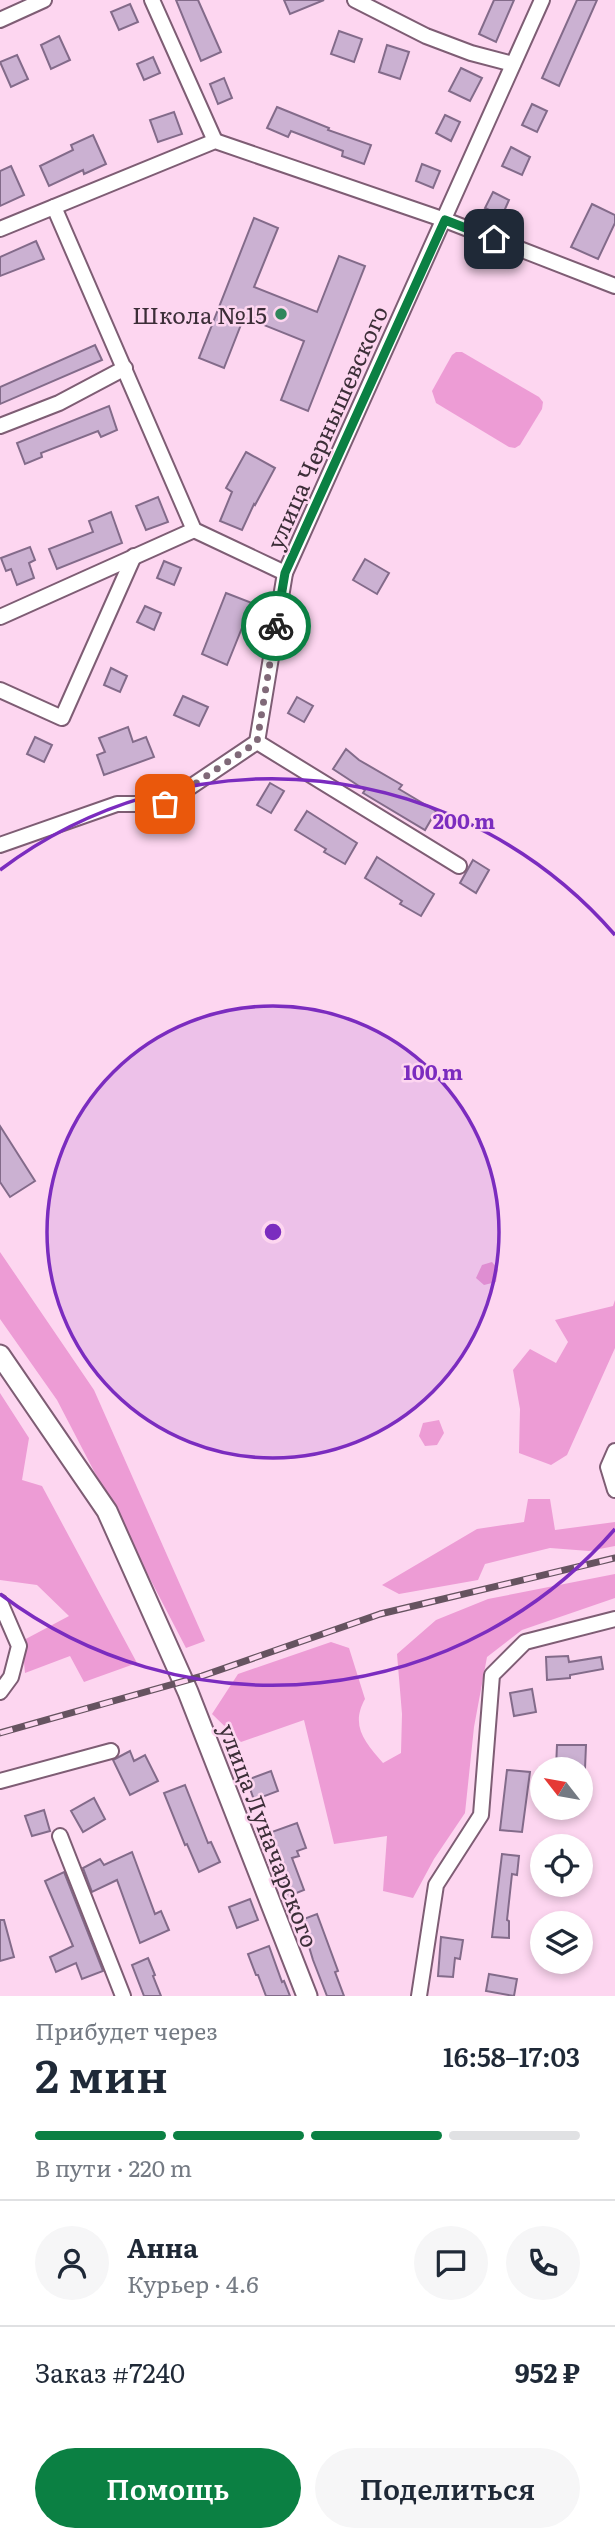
<!DOCTYPE html>
<html lang="ru">
<head>
<meta charset="utf-8">
<style>
	body { margin:0; font-family:Literata,serif; background:#f6f6f7; color:#1f2937; height:100vh; display:flex; flex-direction:column; font-size:26px; white-space:nowrap }
	* { box-sizing:border-box; margin:0 }
	p { font-size:23px; color:#747a83 }
	.icon { flex:none; width:38px; height:38px; fill:none; stroke:currentColor; stroke-width:2; stroke-linecap:round; stroke-linejoin:round }
	.map { position:relative; height:1996px; overflow:hidden }
	.panel { display:flex; flex-direction:column; background:#fff; flex:1 }
	.panel>* { flex:none }
	.needle { width:46px; rotate:301deg }
	.fabs { position:absolute; left:530px; top:1757px; display:grid; gap:14px }
	.fabs a { display:grid; place-items:center; width:63px; height:63px; border-radius:50%; background:#fff; box-shadow:0 4px 10px #0003; font-size:35px }
	.pin { position:absolute; display:grid; place-items:center; width:60px; height:60px; color:#fff; margin:-30px; border-radius:14px; box-shadow:0 4px 10px #0006 }
	.courier { position:absolute; display:grid; place-items:center; width:70px; height:70px; margin:-35px; border:5px solid #0b8043; border-radius:50%; background:#fff; color:#222; box-shadow:0 2px 9px #0007 }
	.head em { font-style:normal; font-weight:600 }
	.head div { display:flex; flex-direction:column-reverse }
	.head { display:flex; align-items:center; justify-content:space-between; height:119px; padding:0 35px }
	h1 { font-size:46px; font-weight:600; line-height:52px }
	.bar { display:grid; grid-template-columns:repeat(4,1fr); gap:10px 7px; align-content:center; height:84px; padding:0 35px }
	.bar i { height:9px; border-radius:5px; background:#e0e1e3 }
	.bar .on { background:#0b8043 }
	.bar p { grid-column:span 4 }
	.line { display:flex; align-items:center; gap:18px; padding:0 35px; border-top:2px solid #e0e1e3 }
	.line div { flex:1 }
	.round { display:grid; place-items:center; flex:none; width:74px; height:74px; border-radius:37px; background:#f6f6f7 }
	.cta { display:flex; gap:14px; margin-top:auto; padding:14px 35px }
	.cta a { flex:1; height:80px; border-radius:42px; background:#0b8043; color:#fff; font-size:28px; font-weight:600; line-height:80px; text-align:center }
	.cta a+a { background:#f6f6f7; color:#1f2937 }
	.map>svg:first-child { display:block }
</style>
</head>
<body>
<div class="map">
<svg width="615" height="1996" viewBox="0 0 615 1996">
	<rect width="100%" height="100%" fill="#fdd6f0"/>
	<g fill="#ed9cd5">
		<path d="M456 352H462L539 397 543 402 542 409 520 445 515 448 509 447 436 403 432 391 452 355Z"/>
		<path d="M0 1252 94 1390 205 1641 186 1648 57 1400 0 1319Z"/>
		<path d="M492 1262 498 1269 496 1282 484 1285 476 1278 482 1265Z"/>
		<path d="M615 1300V1348L567 1455 551 1465 519 1453 520 1409 513 1370 530 1349 556 1363 568 1342 555 1320 613 1306Z"/>
		<path d="M0 1393 29 1438 22 1480 42 1486 137 1663 84 1682 70 1656 25 1673 22 1641 69 1616 37 1585 0 1580Z"/>
		<path d="M439 1420 444 1433 437 1445 425 1446 419 1436 423 1423Z"/>
		<path d="M528 1499H550L555 1530 615 1522V1546L589 1551 550 1548 485 1564 478 1580 399 1594 382 1585 477 1529 524 1522Z"/>
		<path d="M615 1574V1598L522 1630 487 1657 474 1727 465 1813 434 1859 413 1898 383 1891 387 1836 334 1844 304 1720 241 1742 212 1714 238 1674 331 1642 349 1648 365 1699C350 1726 365 1742 383 1763L401 1753 402 1714 397 1654 436 1620 488 1599Z"/>
	</g>
	<g fill="#cbb1d2" stroke="#836b8a" stroke-width="2">
		<path d="M176 0H198L221 52 201 61Z"/>
		<path d="M284 0H324L290 14Z"/>
		<path d="M494 0H514L496 42 479 34Z"/>
		<path d="M577 0H597L559 86 542 78Z"/>
		<path d="M130 4 138 22 119 30 111 12Z"/>
		<path d="M339 31 362 39 354 62 331 54Z"/>
		<path d="M59 36 70 60 51 69 41 45Z"/>
		<path d="M387 45 409 52 400 79 379 72Z"/>
		<path d="M17 55 28 79 11 87 0 62Z"/>
		<path d="M153 57 160 73 144 80 137 64Z"/>
		<path d="M461 68 482 78 470 101 449 91Z"/>
		<path d="M224 78 232 98 218 104 210 84Z"/>
		<path d="M532 104 547 111 537 132 522 125Z"/>
		<path d="M277 107 329 128 328 130 371 145 364 164 342 156 343 151 291 131 288 137 267 128Z"/>
		<path d="M174 112 182 134 158 142 150 120Z"/>
		<path d="M445 115 460 122 451 141 436 133Z"/>
		<path d="M93 135 106 164 84 174 83 170 49 186 40 166 73 150 71 145Z"/>
		<path d="M511 147 530 157 522 175 502 166Z"/>
		<path d="M422 164 440 171 433 188 416 181Z"/>
		<path d="M11 166 24 195 0 206V171Z"/>
		<path d="M493 192 509 200 502 216 485 208Z"/>
		<path d="M592 204 615 215V223L598 259 571 247Z"/>
		<path d="M254 218 278 228 254 287 317 312 339 256 365 266 308 411 281 400 304 341 244 317 224 368 199 358Z"/>
		<path d="M36 241 44 259 0 276V257Z"/>
		<path d="M95 345 102 360 0 404V387Z"/>
		<path d="M109 406 117 430 101 437 98 431 41 453 42 457 25 464 17 443Z"/>
		<path d="M246 452 275 468 255 505 254 504 242 530 220 521 232 492 226 488Z"/>
		<path d="M158 497 168 522 146 530 136 506Z"/>
		<path d="M111 512 122 543 57 569 49 549 93 532 89 521Z"/>
		<path d="M30 547 35 560 29 563 34 578 17 585 11 569 6 571 1 558Z"/>
		<path d="M365 559 389 573 377 594 353 580Z"/>
		<path d="M164 561 181 568 174 585 157 578Z"/>
		<path d="M226 593 252 603 227 665 202 654Z"/>
		<path d="M145 606 161 613 154 630 137 622Z"/>
		<path d="M111 668 127 676 120 692 104 685Z"/>
		<path d="M183 696 208 707 199 726 174 715Z"/>
		<path d="M297 697 313 706 304 722 288 713Z"/>
		<path d="M128 727 133 742 146 737 154 757 104 775 97 755 105 752 99 738Z"/>
		<path d="M35 737 52 745 44 762 27 754Z"/>
		<path d="M346 749 359 760 402 785 399 789 436 811 425 830 363 793 365 790 333 769Z"/>
		<path d="M270 783 284 791 271 813 257 805Z"/>
		<path d="M307 811 357 843 345 864 324 852 326 849 295 830Z"/>
		<path d="M377 857 434 894 421 916 400 904 402 901 365 878Z"/>
		<path d="M473 860 489 870 476 893 460 883Z"/>
		<path d="M0 1126 35 1181 10 1197 0 1182Z"/>
		<path d="M568 1656 569 1662 601 1657 603 1669 570 1675V1678L547 1680 546 1657Z"/>
		<path d="M532 1689 536 1712 514 1716 510 1693Z"/>
		<path d="M557 1745H586L585 1769 556 1768Z"/>
		<path d="M130 1751 134 1761 145 1755 158 1781 130 1795 113 1760Z"/>
		<path d="M507 1770 530 1772 522 1832 500 1830Z"/>
		<path d="M271 1771 278 1791 254 1800 247 1780Z"/>
		<path d="M185 1785 208 1843 211 1842 220 1862 199 1872 187 1844 185 1845 164 1793Z"/>
		<path d="M94 1798 105 1819 83 1832 71 1811Z"/>
		<path d="M44 1810 50 1831 32 1836 25 1816Z"/>
		<path d="M297 1823 306 1848 297 1851 299 1856 292 1858 304 1890 289 1896 283 1880H285L269 1833Z"/>
		<path d="M132 1852 155 1914 161 1911 169 1930 140 1943 117 1880 92 1892 83 1868 100 1859 104 1865Z"/>
		<path d="M502 1854 519 1856 517 1875 512 1874 507 1920 509 1921V1938L492 1937Z"/>
		<path d="M64 1872 103 1971 82 1979 76 1963 56 1972 50 1957 73 1946 45 1881Z"/>
		<path d="M250 1899 258 1920 237 1928 229 1907Z"/>
		<path d="M317 1914 338 1971 335 1972 344 1996H327L313 1960 301 1920Z"/>
		<path d="M0 1920H4L14 1957 0 1961Z"/>
		<path d="M441 1937 463 1940 460 1959 455 1958 453 1977 438 1976Z"/>
		<path d="M269 1946 282 1982 284 1981 290 1996H266L258 1975H256L248 1954Z"/>
		<path d="M148 1958 155 1975 153 1976 161 1996H144L132 1965Z"/>
		<path d="M489 1974 517 1979 514 1996 486 1991Z"/>
	</g>
	<g fill="none" stroke-linecap="round" stroke-linejoin="round">
		<defs>
			<g id="minor">
				<path d="M152 0 215 141"/>
				<path d="M355 0 426 36 471 53 513 64"/>
				<path d="M0 20 44 0"/>
				<path d="M54 207 194 530 285 573"/>
				<path d="M0 229 215 141 445 220 615 286"/>
				<path d="M0 426 59 403 125 368"/>
				<path d="M0 617 194 530"/>
				<path d="M0 690 62 718 134 556"/>
				<path d="M257 742 459 866"/>
				<path d="M0 845 117 804H165L257 742 285 573 542 0"/>
				<path d="M615 1451 608 1467 615 1490"/>
				<path d="M0 1602 19 1646 11 1677 0 1692"/>
				<path d="M0 1781 111 1751"/>
				<path d="M60 1836 123 1996"/>
				<path d="M419 1996 436 1885 481 1815 492 1675 525 1642 615 1619"/>
			</g>
			<path id="secondary" d="M0 1355 107 1511 188 1692 307 1996"/>
		</defs>
		<use href="#minor" stroke="#7e5d74" stroke-width="18"/>
		<use href="#secondary" stroke="#7e5d74" stroke-width="23"/>
		<use href="#minor" stroke="#fff" stroke-width="14"/>
		<use href="#secondary" stroke="#fff" stroke-width="19"/>
		<defs>
			<path id="rail" d="M0 1733 202 1676 380 1614 615 1558"/>
		</defs>
		<use href="#rail" stroke="#665360" stroke-width="7"/>
		<use href="#rail" stroke="#fdd6f0" stroke-width="4.5" stroke-dasharray="13" stroke-linecap="butt"/>
	</g>
	<g fill="none" stroke-linecap="round" stroke-linejoin="round">
		<path stroke="#806978" stroke-width="7" stroke-dasharray="0 12.6" d="M165 804 257 742 276 626"/>
		<path stroke="#0b8043" stroke-width="9" d="M276 626 285 573 445 220 494 239"/>
	</g>
	<circle cx="273" cy="1232" r="226" fill="#7b2cbf" fill-opacity=".12"/>
	<g fill="none" stroke="#7b2cbf" stroke-width="3.5">
		<circle cx="273" cy="1232" r="226"/>
		<path d="M615 1529A453 453 0 0 1 0 1594M0 870A453 453 0 0 1 615 935"/>
	</g>
	<circle fill="#30875c" stroke="#fdd6f0" stroke-width="2.5" cx="281" cy="314" r="7"/>
	<g text-anchor="middle" dominant-baseline="central" stroke-width="5" stroke-linejoin="round" paint-order="stroke">
		<g font-size="23" fill="#3c2e38" stroke="#fdd6f0" text-anchor="end">
			<text x="267" y="314">Школа №15</text>
		</g>
		<g font-size="23" fill="#3c2e38" stroke="#fdd6f0">
			<text transform="translate(326 427) rotate(-66)">улица Чернышевского</text>
			<text transform="translate(270 1835) rotate(69)">улица Луначарского</text>
		</g>
	</g>
	<circle cx="273" cy="1232" r="10" fill="#7b2cbf" stroke="#fdd6f0" stroke-width="3.5"/>
	<g font-size="21" text-anchor="middle" font-weight="bold" fill="#7b2cbf" stroke="#fdd6f0" stroke-width="5" stroke-linejoin="round" paint-order="stroke">
		<text x="464" y="829">200 m</text>
		<text x="433" y="1080">100 m</text>
	</g>
</svg>
<div class="fabs">
<a><svg class="needle" viewBox="-14 -14 28 28"><path d="M0-13l5 13h-10z" fill="#e53935"/><path d="M0 13l5-13h-10z" fill="#747a83"/></svg></a>
<a><svg class="icon" aria-label="locate" viewBox="0 0 24 24"><circle cx="12" cy="12" r="6"/><path d="M12 2v4M12 18v4M2 12h4M18 12h4"/></svg></a>
<a><svg class="icon" aria-label="layers" viewBox="0 0 24 24"><path d="M12 4l9 5-9 5-9-5zM3 14l9 5 9-5"/></svg></a>
</div>
<div class="pin" style="left:165px;top:804px;background:#ea580c"><svg class="icon" aria-label="bag" viewBox="0 0 24 24"><path d="M5 8h14l-1 12H6zM9 8a3 3 0 0 1 6 0"/></svg></div>
<div class="pin" style="left:494px;top:239px;background:#1f2937"><svg class="icon" aria-label="home" viewBox="0 0 24 24"><path d="M3 11l9-7 9 7M6 9v11h12V9"/></svg></div>
<div class="courier" style="left:276px;top:626px"><svg class="icon" aria-label="bike" viewBox="0 0 24 24"><circle cx="6" cy="16" r="4"/><circle cx="18" cy="16" r="4"/><path d="M6 16l4-8h5l3 8M10 8l3 8H6M13 5h3"/></svg></div>
</div>
<section class="panel">
<div class="head"><div><h1>2 мин</h1><p>Прибудет через</p></div><em>16:58–17:03</em></div>
<div class="bar"><i class="on"></i><i class="on"></i><i class="on"></i><i></i><p>В пути · 220 m</p></div>
<div class="line" style="height:126px"><a class="round"><svg class="icon" aria-label="person" viewBox="0 0 24 24"><circle cx="12" cy="8" r="4"/><path d="M4 21q1-7 8-7t8 7"/></svg></a><div><b>Анна</b><p>Курьер · 4.6</p></div><a class="round"><svg class="icon" aria-label="chat" viewBox="0 0 24 24"><path d="M4 5h16v11H9l-5 4z"/></svg></a><a class="round"><svg class="icon" aria-label="phone" viewBox="0 0 24 24"><path d="M5 4h4l2 5-3 2q2 4 5 5l2-3 5 2v4C11 20 4 13 5 4z"/></svg></a></div>
<div class="line" style="height:91px"><div>Заказ #7240</div><b>952 ₽</b></div>
<div class="cta"><a>Помощь</a><a>Поделиться</a></div>
</section>
</body>
</html>
